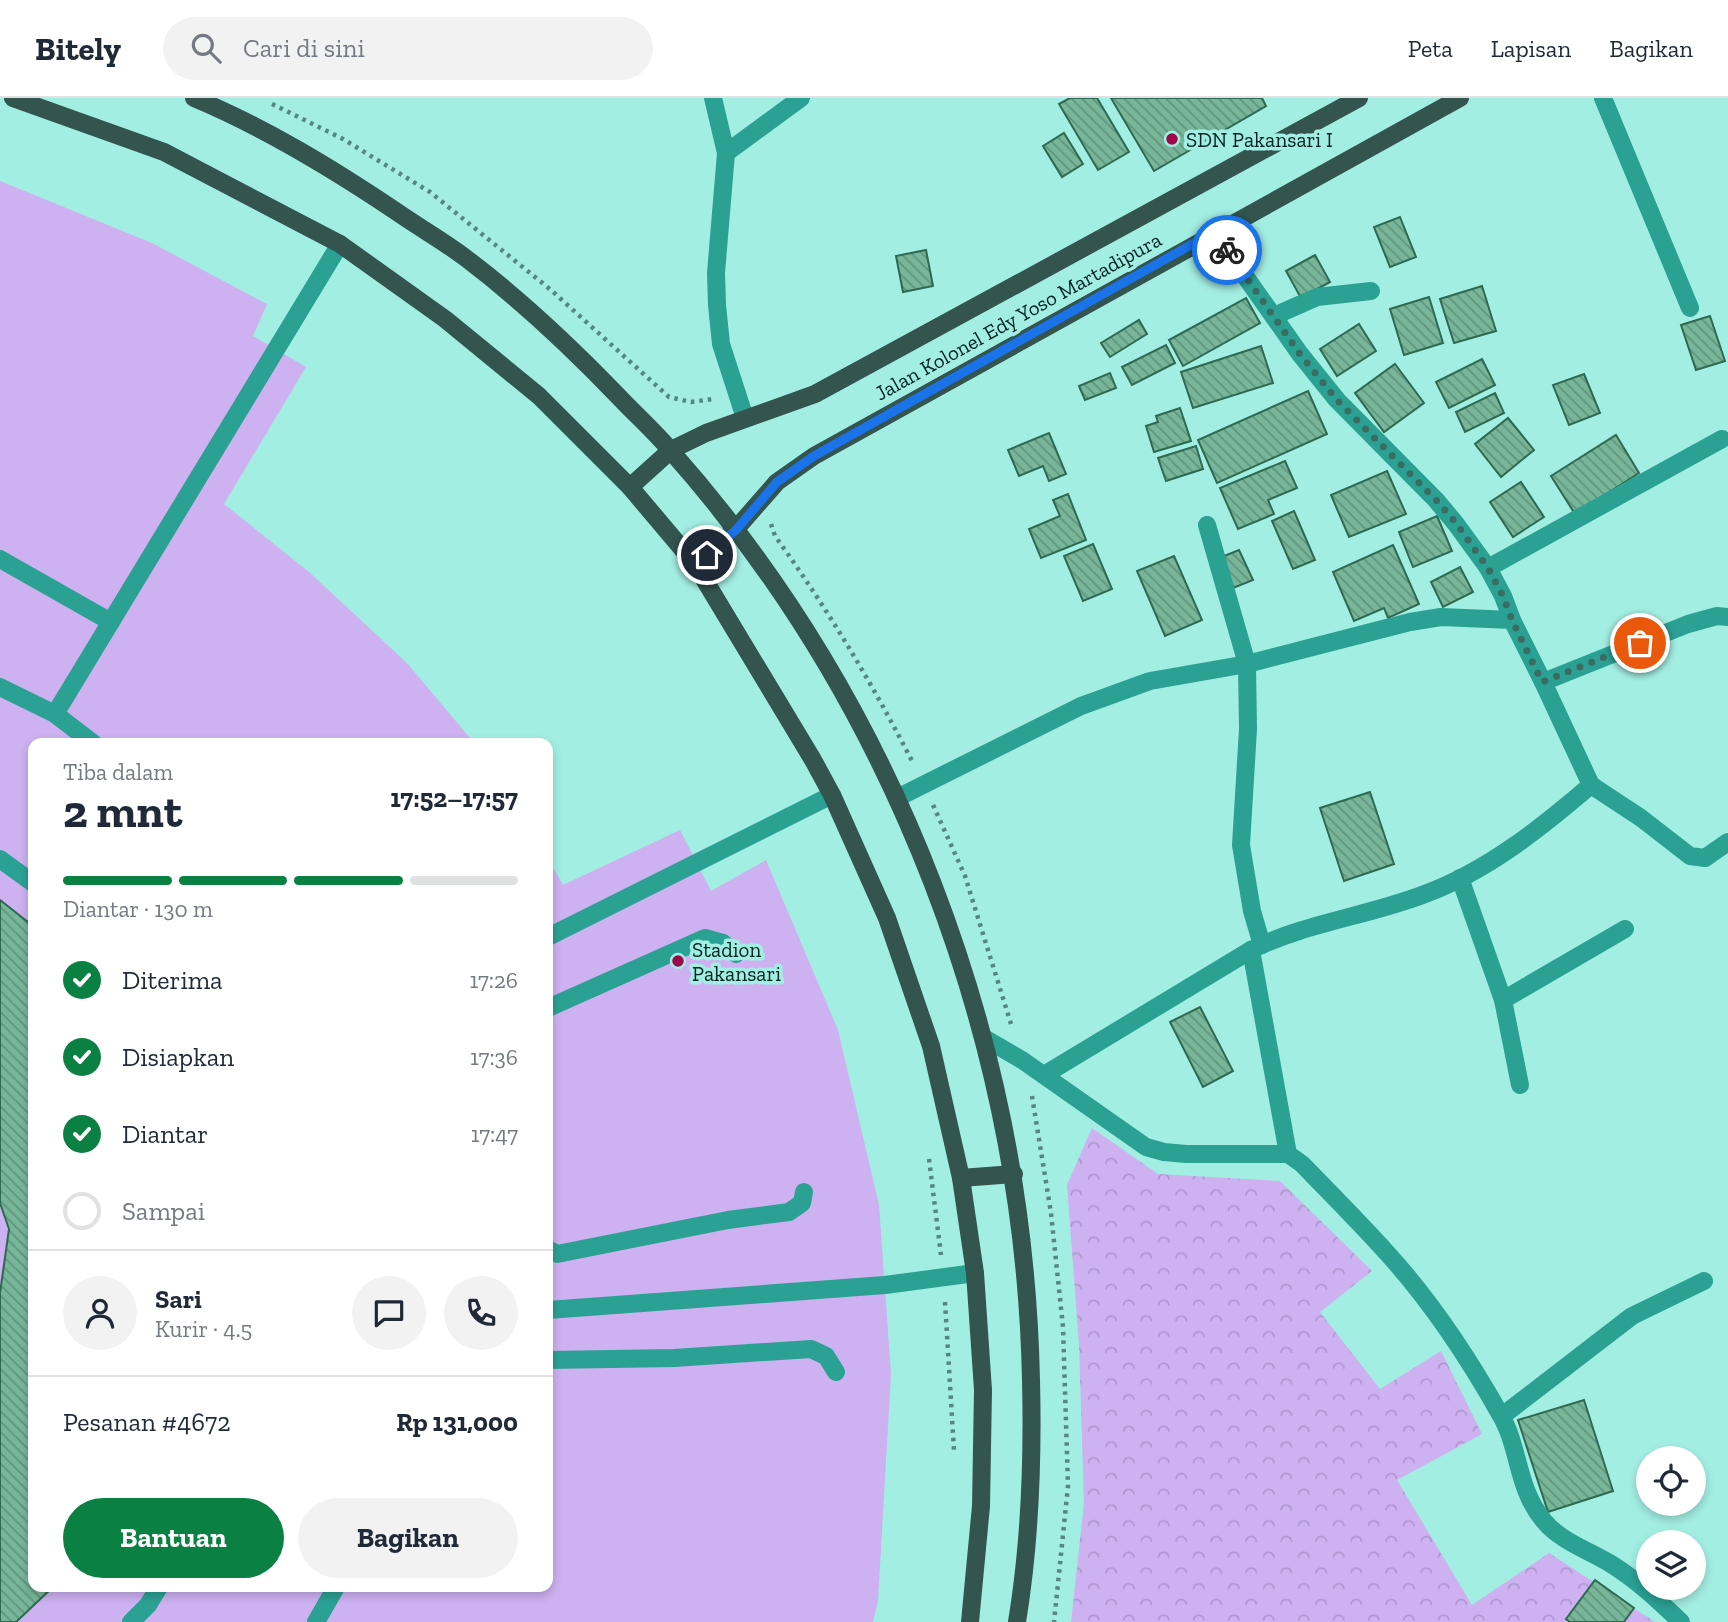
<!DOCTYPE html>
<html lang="id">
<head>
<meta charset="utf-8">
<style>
	body { margin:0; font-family:"Zilla Slab",serif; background:#f2f2f3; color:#1f2937; height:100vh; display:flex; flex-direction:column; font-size:26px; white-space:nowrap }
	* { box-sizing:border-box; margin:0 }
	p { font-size:23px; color:#747a83 }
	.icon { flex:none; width:38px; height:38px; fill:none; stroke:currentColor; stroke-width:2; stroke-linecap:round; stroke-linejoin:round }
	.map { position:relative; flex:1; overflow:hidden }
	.drawer { position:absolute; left:28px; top:640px; width:525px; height:854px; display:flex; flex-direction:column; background:#fff; border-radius:14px; box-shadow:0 4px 10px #0003 }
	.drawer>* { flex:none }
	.fabs { position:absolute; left:1636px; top:1348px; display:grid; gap:14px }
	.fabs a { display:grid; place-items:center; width:70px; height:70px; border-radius:50%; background:#fff; box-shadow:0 4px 10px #0003; font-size:35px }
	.pin { position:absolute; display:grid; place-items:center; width:60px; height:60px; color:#fff; margin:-30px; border:4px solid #fff; border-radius:50%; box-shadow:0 2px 7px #0007 }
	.courier { position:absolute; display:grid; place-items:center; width:70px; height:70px; margin:-35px; border:5px solid #1a73e8; border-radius:50%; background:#fff; color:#222; box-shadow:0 2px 9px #0007 }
	.overview em { font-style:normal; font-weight:700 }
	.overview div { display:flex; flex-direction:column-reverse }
	.overview { display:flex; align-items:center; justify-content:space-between; height:119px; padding:0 35px }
	h1 { font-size:46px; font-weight:700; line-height:52px }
	.bar { display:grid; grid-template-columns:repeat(4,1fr); gap:10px 7px; align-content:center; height:84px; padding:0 35px }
	.bar i { height:9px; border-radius:5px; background:#e0e1e3 }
	.bar .on { background:#0b8043 }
	.bar p { grid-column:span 4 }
	.line { display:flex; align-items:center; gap:18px; padding:0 35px; border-top:2px solid #e0e1e3 }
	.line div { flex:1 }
	.round { display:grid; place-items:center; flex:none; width:74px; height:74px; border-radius:37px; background:#f2f2f3 }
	ol { padding:0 35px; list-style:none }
	li { display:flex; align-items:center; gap:21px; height:77px }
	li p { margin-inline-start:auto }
	li .icon { padding:7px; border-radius:50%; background:#0b8043; color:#fff; stroke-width:4 }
	li:last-child { color:#747a83 }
	li i { width:38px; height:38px; border:4px solid #e0e1e3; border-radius:50% }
	.action { display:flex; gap:14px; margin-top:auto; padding:14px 35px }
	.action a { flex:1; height:80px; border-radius:42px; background:#0b8043; color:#fff; font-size:28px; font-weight:700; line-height:80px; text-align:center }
	.action a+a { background:#f2f2f3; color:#1f2937 }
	header { display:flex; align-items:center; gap:42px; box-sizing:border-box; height:98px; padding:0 35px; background:#fff; border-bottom:2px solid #e0e1e3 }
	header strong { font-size:33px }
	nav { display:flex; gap:38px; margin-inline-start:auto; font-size:24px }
	.search { width:490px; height:63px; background:#f2f2f3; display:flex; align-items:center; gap:18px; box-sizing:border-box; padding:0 24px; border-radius:38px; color:#747a83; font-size:26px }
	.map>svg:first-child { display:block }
</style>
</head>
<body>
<header>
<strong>Bitely</strong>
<div class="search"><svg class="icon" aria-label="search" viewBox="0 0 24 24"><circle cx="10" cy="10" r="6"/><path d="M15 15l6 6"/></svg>Cari di sini</div>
<nav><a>Peta</a><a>Lapisan</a><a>Bagikan</a></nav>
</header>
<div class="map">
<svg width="1728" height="1524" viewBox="0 0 1728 1524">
	<defs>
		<pattern id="forest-crowns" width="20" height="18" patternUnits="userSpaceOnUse" patternTransform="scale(1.75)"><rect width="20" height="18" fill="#cdb1f1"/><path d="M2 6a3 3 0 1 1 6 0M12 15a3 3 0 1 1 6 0" fill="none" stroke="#ae98ce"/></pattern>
		<pattern id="building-back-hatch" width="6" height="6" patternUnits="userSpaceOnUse" patternTransform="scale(1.75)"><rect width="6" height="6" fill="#78b69a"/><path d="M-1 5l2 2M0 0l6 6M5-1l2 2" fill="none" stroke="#60947d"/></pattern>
	</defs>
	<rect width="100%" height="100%" fill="#a3eee3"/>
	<path fill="#cdb1f1" d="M0 83 152 145 267 206 253 238 306 269 224 406 309 474 407 565 475 646H33V1489H548V761L563 787 680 732 711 793 766 762 838 932 879 1107 891 1276 878 1503 873 1524H0Z"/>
	<path fill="url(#forest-crowns)" d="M1092 1030 1158 1076 1280 1083 1372 1173 1320 1214 1380 1291 1441 1253 1482 1336 1397 1382 1472 1507 1549 1455 1655 1524H1071L1084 1405 1079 1247 1067 1087Z"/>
	<g fill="url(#building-back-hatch)" stroke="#2d6a51" stroke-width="2">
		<path d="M1070 0H1097L1129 54 1098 72 1059 6Z"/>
		<path d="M1111 0H1262L1266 8 1154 73Z"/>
		<path d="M1064 35 1083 66 1062 79 1043 48Z"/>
		<path d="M1400 119 1416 159 1390 169 1374 129Z"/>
		<path d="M926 152 933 188 903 194 896 158Z"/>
		<path d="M1315 157 1330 184 1301 200 1286 173Z"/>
		<path d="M1482 188 1496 233 1454 245 1440 201Z"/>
		<path d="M1429 199 1443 245 1404 257 1390 211Z"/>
		<path d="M1246 200 1260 225 1183 268 1169 242Z"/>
		<path d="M1710 218 1725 263 1696 272 1681 227Z"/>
		<path d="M1139 222 1147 236 1110 259 1101 245Z"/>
		<path d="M1359 226 1376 253 1337 278 1320 251Z"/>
		<path d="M1166 247 1175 265 1132 287 1122 269Z"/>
		<path d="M1261 248 1273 285 1193 310 1181 274Z"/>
		<path d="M1482 261 1495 287 1449 310 1436 284Z"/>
		<path d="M1395 266 1424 305 1384 334 1355 295Z"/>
		<path d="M1110 275 1116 290 1085 302 1079 288Z"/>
		<path d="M1584 276 1600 315 1569 327 1553 287Z"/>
		<path d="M1308 293 1327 336 1217 385 1198 342Z"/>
		<path d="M1495 295 1504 315 1465 334 1456 314Z"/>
		<path d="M1180 310 1191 343 1154 354 1146 328 1158 324 1156 318Z"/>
		<path d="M1508 320 1534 352 1501 379 1475 346Z"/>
		<path d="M1049 335 1066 376 1049 383 1043 368 1019 378 1008 352Z"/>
		<path d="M1616 337 1639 375 1575 416 1551 378Z"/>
		<path d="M1196 348 1203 371 1166 383 1158 360Z"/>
		<path d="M1285 363 1297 390 1268 402 1274 416 1238 431 1220 390Z"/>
		<path d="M1387 373 1406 416 1349 439 1331 397Z"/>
		<path d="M1521 384 1544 419 1513 439 1490 404Z"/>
		<path d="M1068 396 1086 442 1041 460 1029 431 1060 418 1053 402Z"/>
		<path d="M1294 413 1315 462 1293 471 1272 423Z"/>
		<path d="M1437 418 1452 453 1413 469 1399 434Z"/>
		<path d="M1093 446 1112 491 1083 503 1064 458Z"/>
		<path d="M1393 447 1419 506 1388 520 1384 510 1354 523 1333 474Z"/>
		<path d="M1239 452 1253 482 1233 490 1219 460Z"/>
		<path d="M1174 458 1202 522 1165 538 1137 473Z"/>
		<path d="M1460 469 1473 494 1443 509 1431 484Z"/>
		<path d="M1370 694 1394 766 1344 783 1320 710Z"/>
		<path d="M0 802 33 828V1489H53L16 1524H0V1195L9 1131 0 1105Z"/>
		<path d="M1200 909 1233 973 1203 989 1170 924Z"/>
		<path d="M1584 1302 1613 1393 1548 1414 1518 1322Z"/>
		<path d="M1595 1482 1634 1510 1624 1524H1570L1566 1521Z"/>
	</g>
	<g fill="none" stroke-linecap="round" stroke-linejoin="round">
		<g stroke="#528881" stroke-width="4.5" stroke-dasharray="3.5 5" stroke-linecap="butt">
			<path d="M272 6 343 41 430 94 551 192 669 299 691 304 713 301"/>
			<path d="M771 426 775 438C827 510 872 585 913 665"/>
			<path d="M933 707 965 778 1011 926"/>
			<path d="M1032 998 1051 1115 1063 1229 1068 1388 1054 1524"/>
			<path d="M929 1061 941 1157"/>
			<path d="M945 1204 954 1352"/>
		</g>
		<g stroke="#2ba194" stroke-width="18">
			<path d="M713 0 726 55 716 175 717 207 721 246 745 320"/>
			<path d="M1603 0 1690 210"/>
			<path d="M726 55 801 0"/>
			<path d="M1214 134 1300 256 1337 302 1436 402 1456 426 1488 470 1503 498 1512 522 1543 584 1688 526 1717 518 1728 519"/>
			<path d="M1274 218 1317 199 1371 193"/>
			<path d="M1207 427 1247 566 1248 631 1241 747 1252 813 1262 847"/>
			<path d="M0 461 111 524"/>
			<path d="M1488 470 1722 341"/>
			<path d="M1543 584 1591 687"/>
			<path d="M0 589 55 616 94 646"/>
			<path d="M55 616 340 146"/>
			<path d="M897 700 1081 608 1150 583 1247 566 1410 524 1441 519 1512 522"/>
			<path d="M0 761 33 785"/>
			<path d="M1460 780 1503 902 1520 987"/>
			<path d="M548 839 832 697"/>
			<path d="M1503 902 1625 831"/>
			<path d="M548 910 705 840 723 845 736 856"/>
			<path d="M984 940 1022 962 1146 1049 1164 1054 1186 1056H1288L1302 1066C1330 1095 1359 1124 1387 1155 1429 1201 1469 1261 1500 1316 1520 1349 1516 1390 1544 1423 1560 1443 1590 1453 1611 1466 1637 1482 1659 1503 1681 1524"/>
			<path d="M1044 977 1251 852"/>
			<path d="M1288 1056 1251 852C1305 825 1368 818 1425 796 1487 773 1541 730 1591 687L1641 720 1690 758 1705 760 1728 744"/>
			<path d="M548 1151 557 1156 728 1122 789 1114 802 1105 804 1094"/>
			<path d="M548 1212 885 1187 975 1175"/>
			<path d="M548 1262 674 1260 811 1251 826 1258 836 1274"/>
			<path d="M1502 1318 1632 1218 1704 1183"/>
			<path d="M131 1524 148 1507 159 1489"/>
			<path d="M316 1524 336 1489"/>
		</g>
		<g stroke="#33544f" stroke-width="18">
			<path d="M13 0 164 54 340 146 445 221 539 298 630 389 695 466 813 662 832 697 887 820 931 948 961 1080 975 1175 983 1292 981 1408 970 1524"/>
			<path d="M194 0C266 30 333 71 397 114 420 130 445 144 467 161 521 202 572 250 619 299 636 317 655 334 671 353 896 607 1024 943 1031 1282 1033 1363 1030 1445 1017 1524"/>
			<path d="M630 389 671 352 706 335 815 296 1359 0"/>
			<path d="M695 466 735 432 777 384 814 358 1460 0"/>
			<path d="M961 1080 1014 1076"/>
		</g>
	</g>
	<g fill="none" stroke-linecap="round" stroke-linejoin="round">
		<path stroke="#3b6b64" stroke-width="7" stroke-dasharray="0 12.6" d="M1227 152 1300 256 1337 302 1436 402 1456 425 1488 470 1503 498 1512 522 1542 584 1640 545"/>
		<path stroke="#1a73e8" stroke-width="9" d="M707 457 736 432 777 384 814 358 1214 134 1227 152"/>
	</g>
	<g fill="#a0074b" stroke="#a3eee3" stroke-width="2.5">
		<circle cx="1172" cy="41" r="7"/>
		<circle cx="678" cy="863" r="7"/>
	</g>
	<g text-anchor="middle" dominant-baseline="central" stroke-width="7" stroke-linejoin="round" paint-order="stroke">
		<g font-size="21" fill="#032420" stroke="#a3eee3" text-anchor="start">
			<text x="1186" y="41">SDN Pakansari I</text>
			<text x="692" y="851">Stadion<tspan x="692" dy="24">Pakansari</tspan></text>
		</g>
		<g font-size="21" fill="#032420" stroke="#a3eee3">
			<text transform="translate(1018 218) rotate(-29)">Jalan Kolonel Edy Yoso Martadipura</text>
		</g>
	</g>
</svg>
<div class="fabs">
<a><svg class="icon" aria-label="locate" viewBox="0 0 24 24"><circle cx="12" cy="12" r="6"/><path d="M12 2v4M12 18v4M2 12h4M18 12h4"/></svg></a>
<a><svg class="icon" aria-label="layers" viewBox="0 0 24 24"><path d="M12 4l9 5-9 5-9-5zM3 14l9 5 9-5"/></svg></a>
</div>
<div class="pin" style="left:1640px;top:545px;background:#ea580c"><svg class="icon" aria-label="bag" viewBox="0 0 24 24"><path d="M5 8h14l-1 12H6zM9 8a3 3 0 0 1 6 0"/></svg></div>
<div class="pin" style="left:707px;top:457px;background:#1f2937"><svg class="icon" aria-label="home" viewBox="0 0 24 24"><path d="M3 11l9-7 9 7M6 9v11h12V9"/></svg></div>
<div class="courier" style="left:1227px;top:152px"><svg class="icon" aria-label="bike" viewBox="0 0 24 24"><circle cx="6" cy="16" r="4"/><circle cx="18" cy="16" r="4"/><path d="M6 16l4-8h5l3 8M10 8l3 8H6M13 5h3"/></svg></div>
<section class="drawer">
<div class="overview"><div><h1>2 mnt</h1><p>Tiba dalam</p></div><em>17:52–17:57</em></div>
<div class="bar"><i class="on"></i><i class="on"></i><i class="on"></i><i></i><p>Diantar · 130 m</p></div>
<ol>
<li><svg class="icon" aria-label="check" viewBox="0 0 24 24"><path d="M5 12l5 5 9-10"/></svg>Diterima<p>17:26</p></li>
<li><svg class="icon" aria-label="check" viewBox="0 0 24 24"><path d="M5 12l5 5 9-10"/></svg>Disiapkan<p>17:36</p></li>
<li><svg class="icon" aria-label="check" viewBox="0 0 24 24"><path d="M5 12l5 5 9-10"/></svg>Diantar<p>17:47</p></li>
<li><i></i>Sampai</li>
</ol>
<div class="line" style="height:126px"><a class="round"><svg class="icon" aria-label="person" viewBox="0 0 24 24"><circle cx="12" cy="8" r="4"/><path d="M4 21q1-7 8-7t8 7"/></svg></a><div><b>Sari</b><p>Kurir · 4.5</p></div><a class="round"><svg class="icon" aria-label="chat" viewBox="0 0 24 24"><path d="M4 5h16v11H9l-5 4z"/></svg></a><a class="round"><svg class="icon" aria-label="phone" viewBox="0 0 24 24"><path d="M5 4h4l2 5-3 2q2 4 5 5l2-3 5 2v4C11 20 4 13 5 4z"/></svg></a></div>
<div class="line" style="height:91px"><div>Pesanan #4672</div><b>Rp 131,000</b></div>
<div class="action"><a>Bantuan</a><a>Bagikan</a></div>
</section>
</div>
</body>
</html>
